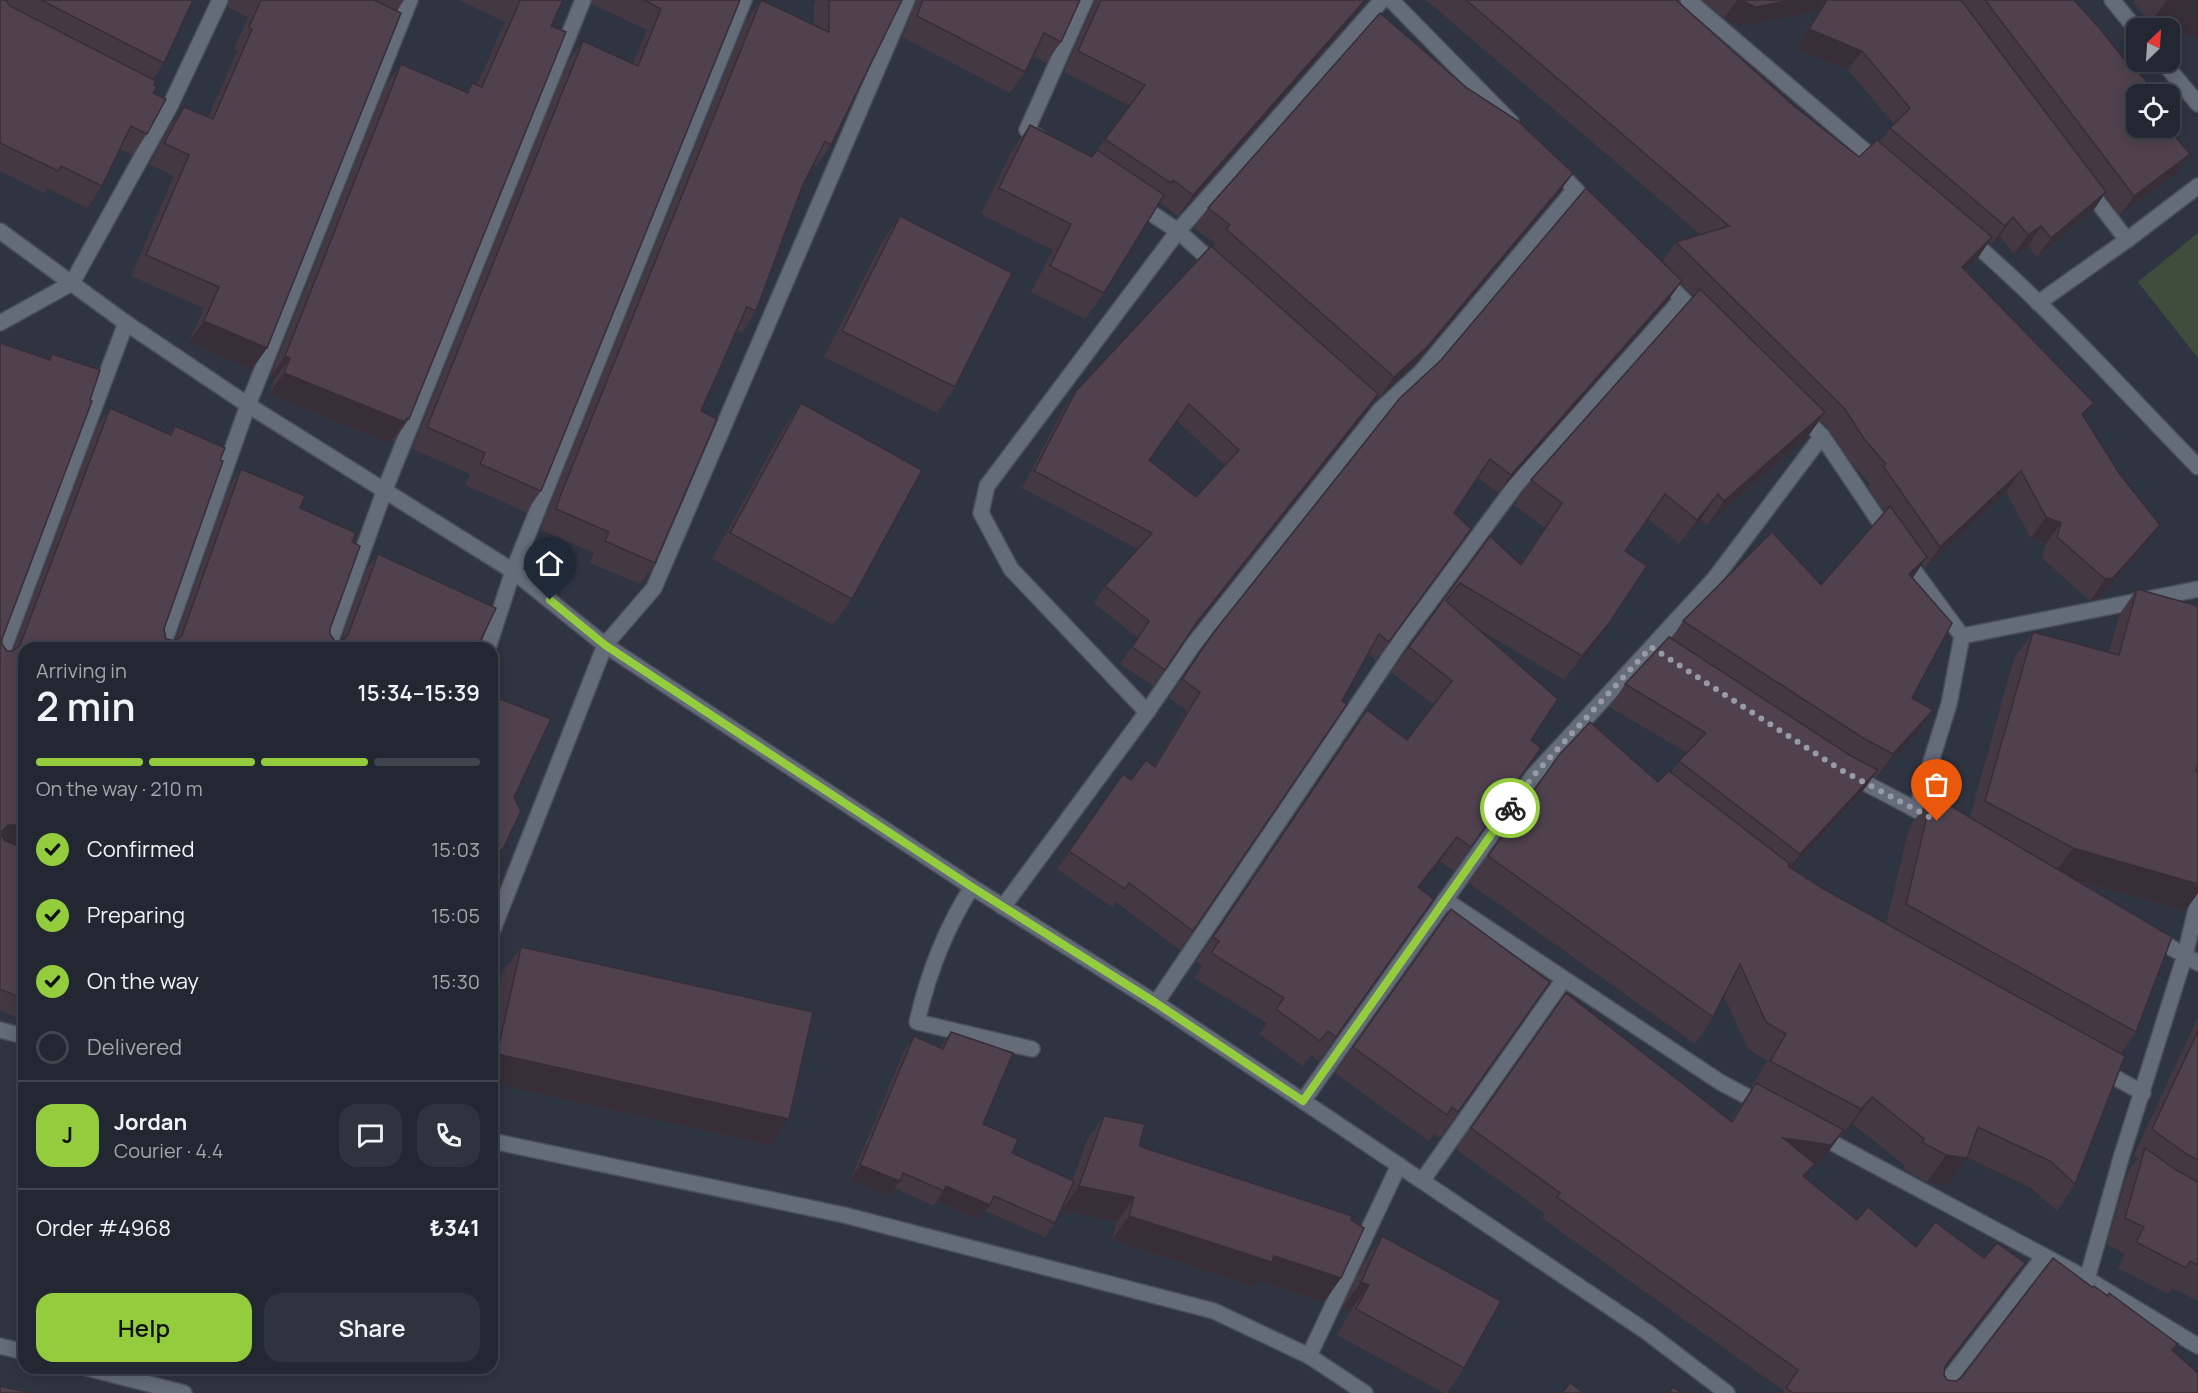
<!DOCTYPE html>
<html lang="en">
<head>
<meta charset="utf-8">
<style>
	body { margin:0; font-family:Manrope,sans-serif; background:#2e333d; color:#f1f3f6; height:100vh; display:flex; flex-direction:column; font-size:22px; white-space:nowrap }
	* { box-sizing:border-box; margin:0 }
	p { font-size:20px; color:#a2a5ab }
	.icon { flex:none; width:33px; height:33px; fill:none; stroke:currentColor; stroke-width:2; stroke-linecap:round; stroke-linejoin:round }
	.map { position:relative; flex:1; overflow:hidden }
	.side { position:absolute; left:18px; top:642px; width:480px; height:732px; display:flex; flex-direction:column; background:#222731; border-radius:18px; box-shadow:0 3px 15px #0003,0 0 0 2px #3f444d }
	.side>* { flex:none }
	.needle { width:39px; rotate:25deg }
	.fabs { position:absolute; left:2126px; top:18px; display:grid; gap:12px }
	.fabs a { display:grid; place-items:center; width:54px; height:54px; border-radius:12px; background:#222731; box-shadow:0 3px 15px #0003,0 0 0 2px #3f444d; font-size:30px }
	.pin { position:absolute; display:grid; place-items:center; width:51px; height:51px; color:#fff; margin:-62px -26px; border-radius:50% 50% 50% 0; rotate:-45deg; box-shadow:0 0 6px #0007 }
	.pin .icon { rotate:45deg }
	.courier { position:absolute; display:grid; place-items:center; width:60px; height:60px; margin:-30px; border:4px solid #93cd3e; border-radius:50%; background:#fff; color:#222; box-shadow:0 2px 8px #0007 }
	.headline em { font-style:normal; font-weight:600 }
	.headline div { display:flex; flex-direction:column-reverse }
	.headline { display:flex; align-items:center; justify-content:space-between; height:102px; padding:0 18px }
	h1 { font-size:39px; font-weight:600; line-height:45px }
	.bar { display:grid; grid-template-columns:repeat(4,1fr); gap:9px 6px; align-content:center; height:72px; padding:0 18px }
	.bar i { height:8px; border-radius:4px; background:#3f444d }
	.bar .current { background:#93cd3e }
	.bar p { grid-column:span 4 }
	.line { display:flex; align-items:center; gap:15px; padding:0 18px; border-top:2px solid #3f444d }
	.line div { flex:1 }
	.round { display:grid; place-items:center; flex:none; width:63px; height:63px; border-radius:18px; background:#2e333d }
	ol { padding:0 18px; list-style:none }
	li { display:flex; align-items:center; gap:18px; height:66px }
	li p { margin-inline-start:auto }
	li .icon { padding:6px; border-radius:50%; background:#93cd3e; color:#111; stroke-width:4 }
	li:last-child { color:#a2a5ab }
	li i { width:33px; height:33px; border:3px solid #3f444d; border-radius:50% }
	.primary-button { display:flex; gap:12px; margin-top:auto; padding:12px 18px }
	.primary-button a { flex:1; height:69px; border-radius:18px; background:#93cd3e; color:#111; font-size:24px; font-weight:600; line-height:69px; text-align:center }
	.primary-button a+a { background:#2e333d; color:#f1f3f6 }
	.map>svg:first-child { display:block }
</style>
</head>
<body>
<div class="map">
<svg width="2198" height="1393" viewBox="0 0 2198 1393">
	<rect width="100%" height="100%" fill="#2e3441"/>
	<path fill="#414d3c" d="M2198 233V358L2138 282Z"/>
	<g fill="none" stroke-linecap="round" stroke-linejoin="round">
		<defs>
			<g id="minor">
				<path d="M1391 0 1511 122"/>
				<path d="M1688 0 1879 163"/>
				<path d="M2112 0 2136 29"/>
				<path d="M2163 62 2198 104"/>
				<path d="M1041 139 1027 130 1085 0"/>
				<path d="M1554 167 1594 209"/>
				<path d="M2087 188 2127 240"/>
				<path d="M1136 203 1178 231 1218 267"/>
				<path d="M0 231 126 323 248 405 513 571 605 645 972 887 1156 1003 1303 1101 1647 1332 1727 1393"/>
				<path d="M1968 238C2050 308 2123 390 2198 467"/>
				<path d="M1661 277 1701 318"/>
				<path d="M2038 303 2127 240 2198 186"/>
				<path d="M0 323 72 283 170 106 220 0"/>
				<path d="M1795 410 1822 436 1890 537"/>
				<path d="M1904 557 1962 636 1949 704 1916 810"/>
				<path d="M1962 636 2198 589"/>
				<path d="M162 648 248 405 410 0"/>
				<path d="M328 648 385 489 583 0"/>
				<path d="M488 648 513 571 744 0"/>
				<path d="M0 658 126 323"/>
				<path d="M1147 712 1011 569 981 513 987 486 1178 231 1382 0"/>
				<path d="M1850 775 1924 814"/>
				<path d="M972 887C945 929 928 974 917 1022L1032 1049"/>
				<path d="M1445 900 1720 1082 1763 1105"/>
				<path d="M1003 907 1147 712 1193 645 1380 410 1421 372 1575 189"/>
				<path d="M492 932 605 645 654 588 907 0"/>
				<path d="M2151 936 2198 963"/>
				<path d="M1156 1003 1402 639 1516 485 1682 299"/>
				<path d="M0 1030 24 1036"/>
				<path d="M2098 1068 2143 1093"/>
				<path d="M1303 1101 1533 776 1715 578 1822 436"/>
				<path d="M1818 1135 2087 1279 2198 1346"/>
				<path d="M492 1141 844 1215 1214 1311 1309 1356 1365 1393"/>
				<path d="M1422 1181 1564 979"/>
				<path d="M2087 1279 2121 1158 2185 955 2198 901"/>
				<path d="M0 1346 24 1352"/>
				<path d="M1309 1356 1399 1165"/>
				<path d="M87 1368 184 1393"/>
				<path d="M1938 1393 2044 1256"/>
			</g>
		</defs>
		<use href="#minor" stroke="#4a4f5a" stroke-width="18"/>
		<use href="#minor" stroke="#646b79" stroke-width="15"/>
	</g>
	<g fill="#443943" fill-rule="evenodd">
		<path d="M0 0H193L164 63 153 79 154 85 147 134 132 155 120 149 102 186 87 208 47 188 44 193 0 171Z"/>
		<path d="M229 0H404L397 11 267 348 252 369 189 342 204 308 131 276 174 176 149 164 169 128 184 107 208 117 238 50 234 49 248 17 228 7Z"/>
		<path d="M459 0H563L551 26 409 419 394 441 392 440 390 443 269 394 275 379 270 377 386 85 401 64 466 92 472 83 477 85 505 22Z"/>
		<path d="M592 0H740L541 491 526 512 465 485 470 474 412 449 568 62 583 41 633 64 647 30 592 4Z"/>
		<path d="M761 0 814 25V4L816 0H902L831 145 816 166 813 164 802 187 756 311 742 333 737 331 701 411 655 563 640 584 590 563 594 553 541 530 544 520 746 21Z"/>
		<path d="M916 0H1080L1061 42 1046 63 1033 56 1025 72 1010 93 902 37Z"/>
		<path d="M1094 0H1365L1352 19 1178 216 1160 202 1104 293 1085 319 1031 292 1053 250 981 214 1012 151 1030 125 1092 157 1130 106 1064 72 1094 4Z"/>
		<path d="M1426 0H1676L1794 106 1859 157 1880 142 1890 128 1894 124 1848 70 1796 48 1819 11 1743 26 1724 18 1702 0H2074L2123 59 2124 56 2136 94 2190 154 2177 173 2120 215 2104 194 2093 211 2037 257 2028 246 2014 254 2000 236 1991 245 1989 242 1977 259 1965 271 2094 403 2084 417 2119 473 2160 525 2145 546 2098 599 2090 601 2042 558 2046 544 2031 538 2006 492 1925 568 1922 564 1913 578 1912 698 1916 734 1876 778 1873 776 1862 792 1792 868 1822 888 1886 924 1909 828 1932 795 1970 817 2014 658 2033 632 2109 653 2119 615 2137 589 2196 771 2198 772V893L2185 911 2077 881 2136 1032 2120 1054 2075 1184 2057 1211 2031 1188 1967 1157 1948 1185 1927 1182 1903 1169 1905 1166 1853 1124 1842 1136 1840 1135 1829 1151 1816 1166H1813L1805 1178 1857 1220 1916 1247 1984 1258 2025 1263 2010 1284 1945 1368 1944 1375 1947 1380 1956 1381 2092 1287 2178 1344 2173 1351 2198 1393H1782L1784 1391 1542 1218 1545 1214 1456 1149 1566 993 1730 1121 1752 1088H1751L1767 1061 1748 1049 1724 996 1713 1017 1695 1044 1469 883 1559 755 1658 782 1671 773 1679 761 1687 753 1610 707 1625 684 1671 639 1683 621 1821 585 1885 512 1868 487 1870 484 1850 461 1829 429 1820 420 1808 436 1707 526 1701 519 1679 544 1648 519 1625 551 1610 622 1593 647 1564 680 1477 628 1531 740 1541 748 1454 871 1440 861 1419 888 1434 899 1319 1061 1311 1055 1303 1066 1259 1034 1267 1023 1194 978 1202 966 1196 962 1367 710 1407 740 1434 705 1391 672 1490 536 1520 564 1545 528 1514 505 1531 480 1694 296 1680 283 1669 299 1498 493 1478 478 1454 513 1471 529 1376 660 1368 654 1193 931 1180 950 1116 902 1112 907 1057 869 1123 774 1131 780 1154 766 1187 710 1169 698 1214 632 1662 262 1676 242 1700 234Z"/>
		<path d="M2135 0H2198V38L2150 23 2134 3Z"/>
		<path d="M1559 193 1414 365 1380 397 1378 395 1367 411 1187 637 1153 686 1120 664 1138 638 1094 603 1105 586 1138 549 1022 488 1064 408 1076 391 1216 244 1194 228 1208 208ZM1177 421 1225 465 1196 497 1149 461Z"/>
		<path d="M900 216 955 387 937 413 824 357 882 242Z"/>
		<path d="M0 343 48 360 52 354 2 639V644L7 651H13L98 424 110 408 169 434 175 426 220 460 164 629 166 639 175 641 230 485 241 469 352 542 330 629V634L335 641H341L366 570 378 554 477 648H24V1015L21 1019 0 1010Z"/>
		<path d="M801 403 852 599 833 625 712 559 783 429Z"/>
		<path d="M500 699 514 797 503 849 492 865V711Z"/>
		<path d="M1451 909 1550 982 1440 1138 1434 1133 1429 1141 1335 1073Z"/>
		<path d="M521 947 771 1145 492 1083V1021L502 973Z"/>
		<path d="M2198 1017V1301L2172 1288 2168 1294 2118 1268 2125 1254 2107 1244 2127 1174 2138 1158 2134 1155Z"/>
		<path d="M951 1032 983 1124 1012 1153 1072 1181 1087 1140 1104 1116 1139 1146 1351 1220 1341 1278 1324 1302 1259 1281 1255 1287 1112 1240 1117 1222 1062 1210 1067 1197 1055 1223 1045 1237 985 1211 979 1220 937 1201 934 1206 895 1188 889 1196 850 1180 904 1051 914 1036 940 1047Z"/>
		<path d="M1382 1236 1464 1368 1447 1393H1444L1337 1335 1351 1310 1342 1308 1364 1262Z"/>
	</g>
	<g fill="#372e37">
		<path d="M1365 0 1352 19 1178 216 1193 195Z"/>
		<path d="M1737 0H1826L1819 11 1743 26 1724 18Z"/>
		<path d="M2167 0H2198V38L2150 23Z"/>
		<path d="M1809 29 1862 51 1848 70 1796 48Z"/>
		<path d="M2190 154 2177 173 2120 215 2134 196Z"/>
		<path d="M1573 173 1559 193 1414 365 1380 397 1394 377Z"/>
		<path d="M2106 192 2093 211 2037 257 2051 238Z"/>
		<path d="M2013 217 2000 236 1991 245 2005 226Z"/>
		<path d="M2041 226 2028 246 2014 254 2028 235Z"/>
		<path d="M1992 237 1977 259 1947 288 1962 267Z"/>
		<path d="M1682 281 1669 299 1498 493 1511 475Z"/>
		<path d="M204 321 267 348 252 369 189 342Z"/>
		<path d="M285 356 290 358 275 379 270 377Z"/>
		<path d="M284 373 405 422 390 443 269 394Z"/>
		<path d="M1378 394 1367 411 1185 639 1197 622Z"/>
		<path d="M2094 403 2079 424 2082 414Z"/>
		<path d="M1825 412 1808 436 1707 526 1724 501Z"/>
		<path d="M2021 471 2006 492 1925 568 1940 547Z"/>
		<path d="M1718 494 1701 519 1679 544 1697 520Z"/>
		<path d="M2046 517 2061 523 2046 544 2031 538Z"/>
		<path d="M2160 525 2145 546 2098 599 2090 601 2105 579Z"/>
		<path d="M1927 557 1910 581 1909 574Z"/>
		<path d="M1610 622 1593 647 1564 680 1582 656Z"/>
		<path d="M1933 710 1916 734 1876 778 1893 754Z"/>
		<path d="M1878 770 1862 792 1784 876 1800 854Z"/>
		<path d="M8 825H14L24 828V848L0 841 2 831Z"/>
		<path d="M1457 837 1440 861 1401 912 1418 887Z"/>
		<path d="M2073 848 2198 884V893L2185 911 2054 874Z"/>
		<path d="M503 849 492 865V855Z"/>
		<path d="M497 1054 789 1119 771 1145 492 1083V1062Z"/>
		<path d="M1872 1097 1853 1124 1842 1136 1861 1109Z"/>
		<path d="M1844 1130 1829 1151 1816 1166H1813L1800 1185 1783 1138Z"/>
		<path d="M1946 1155 1967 1158 1948 1185 1927 1182Z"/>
		<path d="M860 1165 900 1181 889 1196 850 1180Z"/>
		<path d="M946 1186 990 1205 979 1220 937 1201Z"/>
		<path d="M1079 1186 1134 1197 1117 1222 1062 1210Z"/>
		<path d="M1129 1216 1274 1256 1341 1278 1324 1302 1259 1281 1255 1287 1112 1240Z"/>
		<path d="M2025 1263 2010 1284 1930 1387 1945 1366Z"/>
		<path d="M1361 1282 1369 1285 1351 1310 1342 1308Z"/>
	</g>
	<g fill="#4f424e" stroke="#372e37" stroke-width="1.5" fill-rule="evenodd">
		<path d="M0 0H6L10 6 156 81 154 85 157 86 153 93 166 99 147 134 131 126 102 186 61 166 58 171 0 143Z"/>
		<path d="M41 0H193L164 63Z"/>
		<path d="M261 0H374L401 13 267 348 204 321 219 287 146 255 189 155 164 143 184 107 213 119 252 29 249 27Z"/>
		<path d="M519 0H563L551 26 566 32 409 419 407 418 405 422 284 373 290 358 285 356 401 64 468 93 472 83 482 87 520 1Z"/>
		<path d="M644 0H740L541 491 480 464 485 453 427 427 583 41 638 66 661 9Z"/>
		<path d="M761 0 829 32V0H902L831 145 825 141 802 187 756 311 747 307 701 411 717 419 655 563 605 541 609 532 556 509 559 499Z"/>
		<path d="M923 0H1080L1061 42 1044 33 1025 72 917 16Z"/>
		<path d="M1101 0H1365L1193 195 1173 180 1171 183 1105 139 1145 85 1078 51Z"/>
		<path d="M1466 0H1676L1794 106 1859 157 1877 140 1992 237 1962 267 2094 403 2082 414 2119 473 2160 525 2113 578 2105 579 2057 537 2061 523 2046 517 2021 471 1940 547 1883 466 1886 464 1865 440 1844 408 1676 242 1729 226Z"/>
		<path d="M1740 0H1791L1756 7Z"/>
		<path d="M1827 0H1961L2106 192 2051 238 2041 226 2028 235 2013 217 2005 226 1890 128 1910 108 1862 51 1809 29Z"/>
		<path d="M1985 0H2074L2101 30 2124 59V56L2158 94H2136V128H2168L2190 154 2134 196Z"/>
		<path d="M1380 13 1467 88 1518 121 1573 173 1428 346 1394 377 1226 229 1230 225 1208 208Z"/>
		<path d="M1030 125 1092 157 1097 150 1164 195 1104 293 1050 266 1071 224 999 188Z"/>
		<path d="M1586 188 1682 281 1511 475 1490 459 1454 513 1471 529 1389 642 1379 634 1342 701 1347 704 1193 931 1129 883 1125 889 1069 851 1123 774 1131 780 1146 760 1155 767 1200 692 1182 679 1214 632 1400 398 1441 360Z"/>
		<path d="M900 216 1012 273 955 387 842 331Z"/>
		<path d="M1211 246 1378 394 1197 622 1165 670 1132 647 1149 621 1105 586 1152 533 1034 471 1076 391ZM1189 404 1239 450 1196 497 1149 460Z"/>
		<path d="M1700 289 1825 412 1724 501 1718 494 1697 520 1665 494 1625 551 1647 566 1610 622 1582 656 1460 583 1446 601 1558 699 1531 740 1541 748 1471 847 1457 837 1418 887 1434 899 1336 1037 1328 1031 1320 1041 1276 1009 1284 998 1211 953 1219 941 1213 937 1367 710 1407 740 1452 681 1409 647 1490 536 1521 565 1562 503 1531 480Z"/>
		<path d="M0 343 50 360 52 354 100 370 90 400 92 401 2 639V644L7 651H13L20 645 110 408 171 435 175 426 225 448 220 460 223 461 164 629 166 639 176 641 182 635 241 469 305 496 300 508 356 533 352 542 360 546 330 629V634L335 641H342L348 635 378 554 496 608 477 648H445L442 646 441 648H24V828L14 825H8L2 831V836L5 841 24 848V999L0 989Z"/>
		<path d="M801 403 922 470 852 599 730 533Z"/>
		<path d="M1890 506 1927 557 1909 574 1952 623 1912 698 1933 710 1893 754 1863 738 1683 621 1772 532 1821 585Z"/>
		<path d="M2137 589 2198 606V764L2196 771 2198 772V884L2073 848 1985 801 2033 632 2119 655Z"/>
		<path d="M1669 637 1851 756 1878 770 1800 854 1679 761 1706 733 1625 684Z"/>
		<path d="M500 699 551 719 514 797 521 811 503 849 492 855V718Z"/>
		<path d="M1590 722 1658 782 1669 771 1790 864 1788 866 1822 888 2125 1056 2075 1184 2050 1161 1978 1127 1967 1158 1946 1155 1922 1142 1924 1139 1872 1097 1861 1109 1770 1061 1786 1034 1766 1022 1740 964 1713 1017 1488 856 1559 755Z"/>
		<path d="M1932 795 2172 937 2136 1032 1906 904Z"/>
		<path d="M1451 909 1550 982 1458 1112 1452 1107 1447 1115 1353 1047Z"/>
		<path d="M521 947 813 1012 789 1119 497 1054Z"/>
		<path d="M1566 993 1732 1122 1756 1083 1844 1130 1831 1145 1783 1138 1815 1164 1803 1176 1857 1220 1868 1207 1916 1247 1935 1222 1984 1258 1997 1243 2025 1263 1945 1366 1944 1375 1947 1380 1956 1381 1961 1378 2053 1258 2092 1287 2094 1286 2108 1296 2109 1293 2178 1344 2172 1350 2198 1373V1393H1793L1786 1388 1798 1370 1557 1197 1560 1193 1471 1128Z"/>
		<path d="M2198 1031V1160L2185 1153 2152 1129Z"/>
		<path d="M951 1032 1013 1053 983 1124 1018 1139 1012 1153 1074 1181 1055 1223 994 1196 990 1205 946 1186 944 1191 903 1173 900 1181 860 1165 914 1036 943 1049Z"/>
		<path d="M1104 1116 1145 1124 1139 1146 1352 1216 1351 1220 1364 1228 1341 1278 1274 1256 1272 1262 1129 1216 1134 1197 1079 1186Z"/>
		<path d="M2145 1148 2175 1169 2198 1182V1265L2190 1261 2186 1268 2136 1242 2144 1227 2125 1218Z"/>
		<path d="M1382 1236 1501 1301 1464 1368 1356 1309 1369 1285 1361 1282Z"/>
		<path d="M1570 1383 1584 1393H1562Z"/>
		<path d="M0 1386 31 1393H0Z"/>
		<path d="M1673 1387 1682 1393H1669Z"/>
	</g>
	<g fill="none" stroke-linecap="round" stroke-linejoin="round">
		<path stroke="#979ba6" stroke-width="6" stroke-dasharray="0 10.8" d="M1510 808 1533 776 1651 647 1841 770 1937 821"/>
		<path stroke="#93cd3e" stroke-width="8" d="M550 600 605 645 972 887 1156 1003 1303 1101 1510 808"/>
	</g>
</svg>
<div class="fabs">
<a><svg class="needle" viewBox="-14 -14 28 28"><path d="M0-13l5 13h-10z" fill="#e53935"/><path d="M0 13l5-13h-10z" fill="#a2a5ab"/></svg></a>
<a><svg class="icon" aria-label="locate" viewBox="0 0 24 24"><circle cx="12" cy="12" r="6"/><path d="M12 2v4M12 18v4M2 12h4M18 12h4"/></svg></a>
</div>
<div class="pin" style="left:1937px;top:821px;background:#ea580c"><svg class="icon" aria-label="bag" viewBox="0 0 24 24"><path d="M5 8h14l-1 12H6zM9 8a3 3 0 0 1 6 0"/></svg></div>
<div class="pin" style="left:550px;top:600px;background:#1f2937"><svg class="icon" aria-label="home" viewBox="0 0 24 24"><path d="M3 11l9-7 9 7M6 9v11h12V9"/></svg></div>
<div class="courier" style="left:1510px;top:808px"><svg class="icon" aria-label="bike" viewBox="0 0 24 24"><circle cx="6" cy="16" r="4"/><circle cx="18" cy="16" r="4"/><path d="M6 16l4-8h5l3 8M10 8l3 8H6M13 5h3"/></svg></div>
<section class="side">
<div class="headline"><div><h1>2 min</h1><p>Arriving in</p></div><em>15:34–15:39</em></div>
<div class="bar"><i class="current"></i><i class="current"></i><i class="current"></i><i></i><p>On the way · 210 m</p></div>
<ol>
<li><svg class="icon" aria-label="check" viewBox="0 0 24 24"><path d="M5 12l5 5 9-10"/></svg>Confirmed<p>15:03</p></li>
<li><svg class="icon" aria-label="check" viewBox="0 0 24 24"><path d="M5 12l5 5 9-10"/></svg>Preparing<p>15:05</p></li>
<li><svg class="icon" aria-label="check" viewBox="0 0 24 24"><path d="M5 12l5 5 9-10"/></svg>On the way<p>15:30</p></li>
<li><i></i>Delivered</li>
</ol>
<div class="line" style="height:108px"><b class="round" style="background:#93cd3e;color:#111">J</b><div><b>Jordan</b><p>Courier · 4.4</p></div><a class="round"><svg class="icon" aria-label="chat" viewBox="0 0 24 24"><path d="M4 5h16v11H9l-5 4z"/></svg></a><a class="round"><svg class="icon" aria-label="phone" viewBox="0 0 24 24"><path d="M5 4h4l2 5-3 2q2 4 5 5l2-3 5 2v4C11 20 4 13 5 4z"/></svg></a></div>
<div class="line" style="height:78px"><div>Order #4968</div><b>₺341</b></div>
<div class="primary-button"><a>Help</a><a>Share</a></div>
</section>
</div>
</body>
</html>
